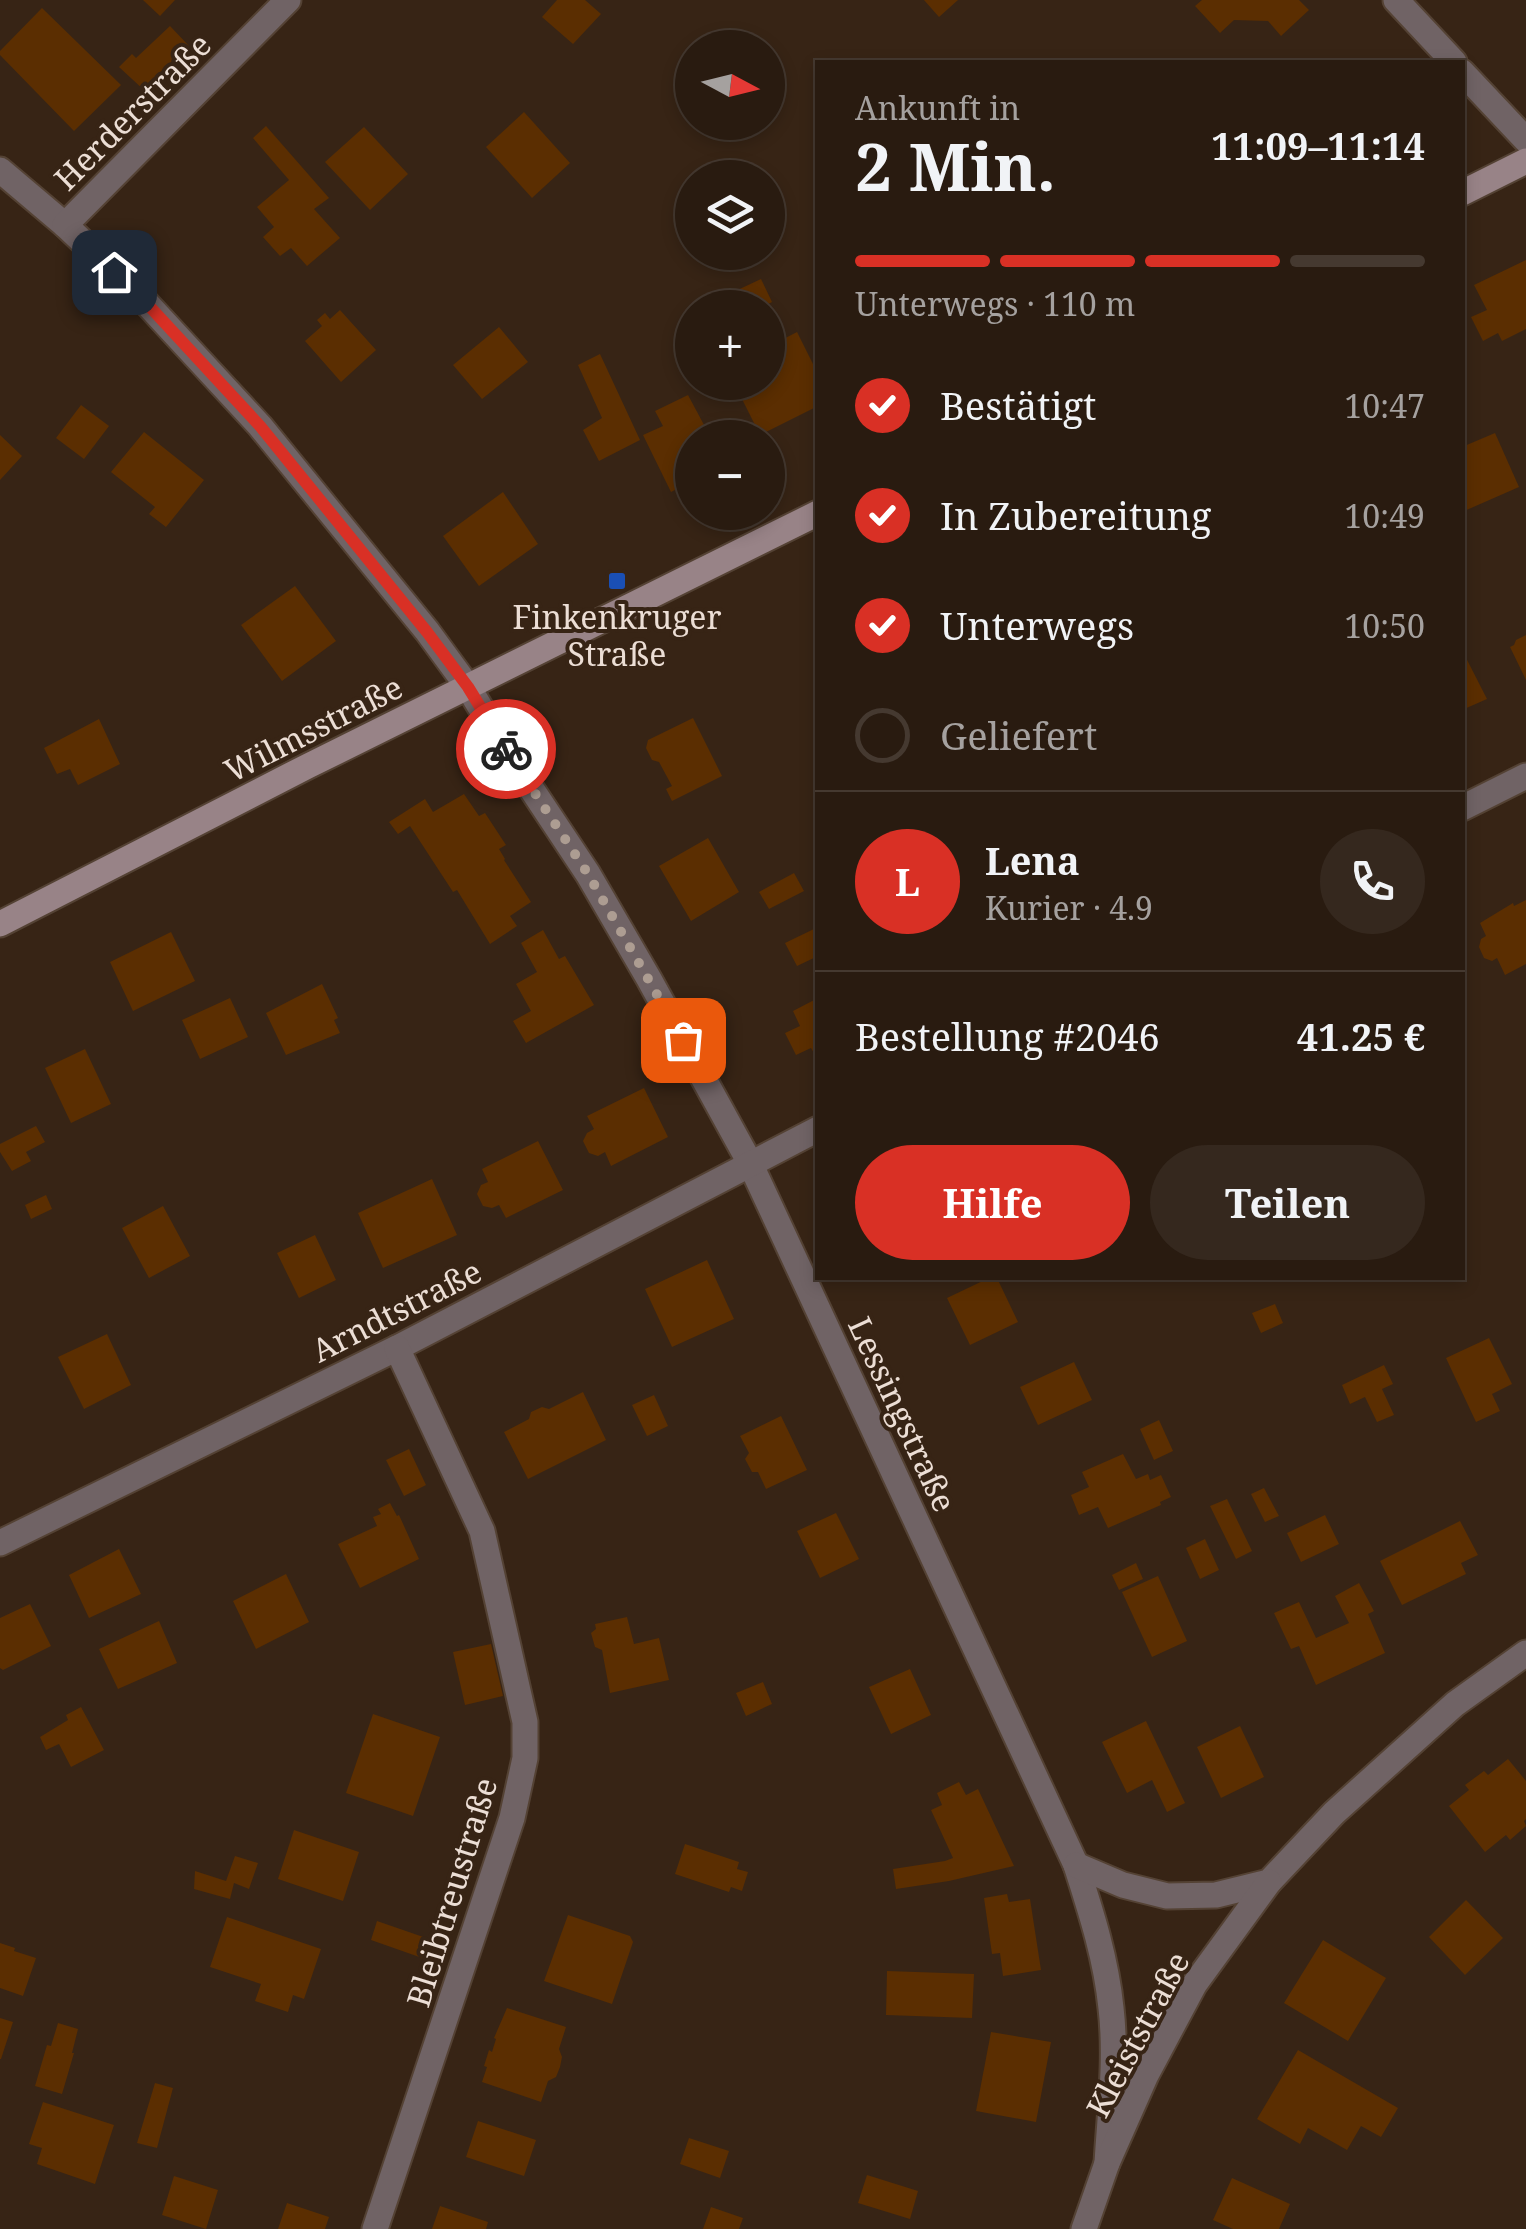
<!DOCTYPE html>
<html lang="de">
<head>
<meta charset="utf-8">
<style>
	body { margin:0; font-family:"Noto Serif",serif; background:#35281e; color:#f1f3f6; height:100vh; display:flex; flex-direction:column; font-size:38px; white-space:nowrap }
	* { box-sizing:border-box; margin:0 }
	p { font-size:32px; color:#a5a19f }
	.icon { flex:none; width:55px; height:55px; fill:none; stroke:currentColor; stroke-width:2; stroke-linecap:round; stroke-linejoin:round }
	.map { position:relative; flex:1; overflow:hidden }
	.panel { position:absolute; left:815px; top:60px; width:650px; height:1220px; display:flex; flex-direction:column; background:#291b10; border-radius:0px; box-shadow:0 5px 15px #0003,0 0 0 2px #453930 }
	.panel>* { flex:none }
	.needle { width:65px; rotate:97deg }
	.buttons { position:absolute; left:675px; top:30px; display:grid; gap:20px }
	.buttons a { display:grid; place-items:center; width:110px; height:110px; border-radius:50%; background:#291b10; box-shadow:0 5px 15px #0003,0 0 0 2px #453930; font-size:50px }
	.pin { position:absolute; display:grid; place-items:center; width:85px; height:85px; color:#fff; margin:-42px; border-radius:20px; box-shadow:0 5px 15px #0006 }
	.courier { position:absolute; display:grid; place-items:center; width:100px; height:100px; margin:-50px; border:8px solid #d93025; border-radius:50%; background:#fff; color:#222; box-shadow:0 2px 12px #0007 }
	.overview em { font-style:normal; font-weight:700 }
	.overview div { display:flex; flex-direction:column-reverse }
	.overview { display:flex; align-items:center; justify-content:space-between; height:170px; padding:0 40px }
	h1 { font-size:65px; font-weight:700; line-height:75px }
	.bar { display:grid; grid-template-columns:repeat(4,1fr); gap:15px 10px; align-content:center; height:120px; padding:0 40px }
	.bar i { height:12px; border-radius:8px; background:#453930 }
	.bar .on { background:#d93025 }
	.bar p { grid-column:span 4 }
	.line { display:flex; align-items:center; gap:25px; padding:0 40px; border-top:2px solid #453930 }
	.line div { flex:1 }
	.round { display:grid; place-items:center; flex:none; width:105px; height:105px; border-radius:52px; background:#35281e }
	ol { padding:0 40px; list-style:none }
	li { display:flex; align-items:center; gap:30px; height:110px }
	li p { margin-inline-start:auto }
	li .icon { padding:10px; border-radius:50%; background:#d93025; color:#fff; stroke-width:4 }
	li:last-child { color:#a5a19f }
	li i { width:55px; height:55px; border:5px solid #453930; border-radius:50% }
	.action { display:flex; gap:20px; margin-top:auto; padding:20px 40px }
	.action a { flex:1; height:115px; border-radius:60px; background:#d93025; color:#fff; font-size:40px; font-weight:700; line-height:115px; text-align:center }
	.action a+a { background:#35281e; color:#f1f3f6 }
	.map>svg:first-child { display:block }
</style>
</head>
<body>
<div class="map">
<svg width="1526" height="2229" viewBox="0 0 1526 2229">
	<rect width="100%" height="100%" fill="#372415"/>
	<g fill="#5b2e01">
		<path d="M143 0H175L160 16Z"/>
		<path d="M557 0H585L601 14 573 44 542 17Z"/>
		<path d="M924 0H958L939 17Z"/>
		<path d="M1202 0H1299L1309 10 1281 36 1268 21 1234 20 1220 33 1195 6Z"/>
		<path d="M42 8 121 85 74 131 0 55V51Z"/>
		<path d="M170 26 189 46 145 91 119 67 132 54 136 58Z"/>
		<path d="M524 112 570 163 532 198 486 147Z"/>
		<path d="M266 126 329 198 314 209 340 238 307 266 291 248 280 256 263 237 274 227 257 207 289 180 253 138Z"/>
		<path d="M364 127 408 174 370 210 325 162Z"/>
		<path d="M1526 260V329L1502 341 1498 333 1483 341 1471 317 1487 310 1474 285Z"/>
		<path d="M761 279 772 302 761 308H715L712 302Z"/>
		<path d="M340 310 376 350 341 382 305 341 322 326 317 320 325 313 330 319Z"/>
		<path d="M499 327 528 362 482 399 453 365Z"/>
		<path d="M797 332 818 374V406L760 435 736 387 746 382H768V376L777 371 768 347Z"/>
		<path d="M600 354 640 440 599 461 583 430 602 418 578 365Z"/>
		<path d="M688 395 711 438H692V481L671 492 643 435 663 426 655 411Z"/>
		<path d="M81 405 109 426 84 459 56 438Z"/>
		<path d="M144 432 204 480 166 527 149 514 155 507 111 472Z"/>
		<path d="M1495 433 1519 487 1462 512V447Z"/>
		<path d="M0 435 22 456 0 480Z"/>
		<path d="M503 492 538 544 479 586 443 536Z"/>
		<path d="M295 586 336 641 282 681 241 625Z"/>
		<path d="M1526 635V680L1510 647 1514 645 1516 640Z"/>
		<path d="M1462 650 1487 699 1462 710Z"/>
		<path d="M693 718 722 776 672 801 666 789 672 786 659 762 652 760 646 748 648 740Z"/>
		<path d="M99 719 120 764 78 785 70 769 57 774 44 748Z"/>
		<path d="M464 794 479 816 485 813 506 845 499 849 505 859 504 860 531 902 510 916 517 926 490 944 457 890 453 892 410 826 398 834 389 822 425 799 433 812Z"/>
		<path d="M708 838 739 892 691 921 659 866Z"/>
		<path d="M794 873 804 891 769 909 759 892Z"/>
		<path d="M1526 900V964L1505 975 1497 958 1492 961 1484 958 1479 947 1481 939 1486 936 1480 923 1513 903 1514 906Z"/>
		<path d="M816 928 818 956 797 966 785 943Z"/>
		<path d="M543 930 559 959 565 956 594 1005 526 1043 513 1021 531 1011 516 984 537 972 521 943Z"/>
		<path d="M171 932 195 981 133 1011 110 962Z"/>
		<path d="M322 984 338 1018 334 1020 340 1033 286 1055 266 1013Z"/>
		<path d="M230 998 248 1037 200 1059 182 1020Z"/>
		<path d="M818 998V1060L811 1048 796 1055 785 1033 800 1026 793 1011Z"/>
		<path d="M85 1049 111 1104 71 1123 45 1068Z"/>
		<path d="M644 1088 668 1137 611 1166 605 1152 598 1156 589 1153 583 1141 587 1133 594 1129 587 1116Z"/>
		<path d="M36 1126 45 1142 26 1152 31 1161 12 1171 0 1152V1144Z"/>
		<path d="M538 1141 563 1190 506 1218 499 1205 492 1208 483 1206 477 1194 481 1185 488 1182 482 1169Z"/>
		<path d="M432 1179 457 1235 383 1268 358 1213Z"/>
		<path d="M46 1195 52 1209 31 1219 25 1205Z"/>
		<path d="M163 1206 190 1256 149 1278 122 1228Z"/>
		<path d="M315 1235 336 1280 299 1298 277 1253Z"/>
		<path d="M707 1260 734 1319 672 1347 645 1289Z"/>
		<path d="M989 1278H997L1018 1322 970 1345 947 1298Z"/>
		<path d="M1275 1304 1283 1323 1261 1333 1252 1313Z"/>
		<path d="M107 1334 131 1385 84 1409 58 1357Z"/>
		<path d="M1489 1338 1512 1384 1492 1394 1500 1411 1476 1422 1446 1358Z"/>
		<path d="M1074 1362 1092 1400 1038 1425 1020 1387Z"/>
		<path d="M1384 1365 1393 1384 1382 1389 1394 1415 1377 1422 1365 1397 1350 1404 1342 1385Z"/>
		<path d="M583 1392 606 1440 528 1479 504 1432 529 1419 531 1412 542 1407 549 1409Z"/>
		<path d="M654 1395 668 1426 647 1436 632 1405Z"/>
		<path d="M781 1416 807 1470 766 1489 758 1472H752L745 1459 749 1453 740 1436Z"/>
		<path d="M1159 1420 1173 1451 1154 1460 1140 1429Z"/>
		<path d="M409 1449 426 1485 404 1496 386 1460Z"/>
		<path d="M1123 1454 1136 1479 1148 1474 1150 1480 1161 1475 1171 1497 1160 1502 1161 1505 1108 1528 1098 1507 1079 1515 1071 1495 1089 1487 1082 1472Z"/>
		<path d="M1264 1488 1279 1516 1265 1522 1251 1494Z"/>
		<path d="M1227 1499 1252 1551 1236 1559 1210 1506Z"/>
		<path d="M390 1503 397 1516 399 1515 419 1559 360 1588 338 1544 377 1526 373 1517 381 1514 378 1509Z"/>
		<path d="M836 1513 859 1559 820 1578 797 1531Z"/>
		<path d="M1325 1515 1339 1544 1301 1562 1287 1533Z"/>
		<path d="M1460 1521 1478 1555 1461 1563 1466 1574 1402 1605 1380 1561Z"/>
		<path d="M1205 1539 1219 1570 1200 1579 1186 1548Z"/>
		<path d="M119 1549 141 1594 89 1618 69 1575Z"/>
		<path d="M1136 1563 1143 1579 1119 1590 1112 1575Z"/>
		<path d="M286 1574 309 1622 256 1649 233 1601Z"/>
		<path d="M1158 1576 1187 1641 1152 1657 1122 1592Z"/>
		<path d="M1359 1583 1374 1611 1368 1614 1385 1653 1316 1685 1299 1646 1291 1649 1274 1613 1299 1602 1316 1638 1349 1623 1335 1596Z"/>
		<path d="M30 1604 51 1646 3 1670 0 1668V1618Z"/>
		<path d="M627 1617 634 1644 659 1638 669 1680 610 1693 602 1650 595 1647 591 1633 596 1629 595 1624Z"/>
		<path d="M159 1621 177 1663 118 1689 99 1649Z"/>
		<path d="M491 1644 503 1696 465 1705 453 1652Z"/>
		<path d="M910 1669 931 1715 891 1734 869 1687Z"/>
		<path d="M763 1682 772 1704 746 1716 736 1693Z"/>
		<path d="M81 1707 104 1750 71 1767 59 1744 46 1750 40 1737 68 1720 66 1715Z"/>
		<path d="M373 1714 440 1737 413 1816 346 1793Z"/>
		<path d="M1146 1721 1185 1803 1167 1812 1152 1780 1127 1793 1102 1742Z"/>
		<path d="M1240 1726 1264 1777 1221 1798 1197 1747Z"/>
		<path d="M1508 1759 1526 1781V1819L1524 1821 1526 1826 1510 1840 1506 1835 1485 1852 1449 1806 1469 1790 1465 1785 1484 1771 1488 1775Z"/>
		<path d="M959 1782 966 1795 978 1789 1014 1866 949 1881 896 1889 893 1869 945 1861 953 1858 931 1810 942 1805 937 1793Z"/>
		<path d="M294 1830 359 1852 343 1901 278 1879Z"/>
		<path d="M685 1844 739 1862 737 1869 748 1872 742 1891 731 1887 729 1892 675 1874Z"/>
		<path d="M235 1856 258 1863 249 1889 234 1883 230 1899 194 1889 195 1871 226 1881Z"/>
		<path d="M1007 1894 1009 1902 1030 1899 1041 1970 1003 1976 1000 1953 992 1954 984 1898Z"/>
		<path d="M1466 1900 1503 1938 1465 1975 1429 1937Z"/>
		<path d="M568 1915 630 1936 633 1942 612 2004 544 1981Z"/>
		<path d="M227 1917 321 1949 304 1999 293 1995 288 2012 255 2001 261 1984 210 1967Z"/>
		<path d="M377 1921 432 1940 425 1959 371 1940Z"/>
		<path d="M1323 1940 1386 1978 1348 2041 1284 2003Z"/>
		<path d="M0 1943 15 1948 14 1951 36 1958 23 1996 0 1988Z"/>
		<path d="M887 1971 974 1974 972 2018 886 2015Z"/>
		<path d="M507 2008 566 2027 559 2049 562 2057 560 2067 556 2077 548 2081 541 2102 482 2082 487 2067 484 2066 489 2050 492 2052 496 2039 494 2038Z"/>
		<path d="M0 2018 13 2022 1 2059H0Z"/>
		<path d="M58 2023 78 2029 72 2053H74L62 2094 35 2086 47 2045 51 2046Z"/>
		<path d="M991 2032 1051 2042 1036 2122 976 2111Z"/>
		<path d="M1298 2050 1398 2108 1381 2137 1361 2126 1347 2150 1308 2128 1300 2144 1257 2119Z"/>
		<path d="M155 2083 173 2088 157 2148 137 2143Z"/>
		<path d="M43 2102 114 2125 95 2184 37 2164 42 2148 29 2144Z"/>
		<path d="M478 2121 536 2140 524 2176 466 2157Z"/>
		<path d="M689 2138 729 2151 720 2178 680 2164Z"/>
		<path d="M867 2175 918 2191 910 2219 858 2203Z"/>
		<path d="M174 2176 218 2190 206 2229 162 2215Z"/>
		<path d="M1232 2178 1290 2204 1279 2229H1233L1213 2220Z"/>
		<path d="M287 2203 329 2217 325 2229H278Z"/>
		<path d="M440 2206 488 2222 486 2229H432Z"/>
		<path d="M711 2207 743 2218 739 2229H703Z"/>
	</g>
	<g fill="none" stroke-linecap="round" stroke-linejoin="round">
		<defs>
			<g id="street">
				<path d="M1396 0 1454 62"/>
				<path d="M1462 72 1526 140"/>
				<path d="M0 170 65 225 139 295 260 426 427 631 468 687 511 758 588 874 649 979 750 1163 1076 1865C1091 1912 1106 1958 1111 2008 1117 2059 1110 2112 1107 2163"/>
				<path d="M65 225 288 0"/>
				<path d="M1462 808 1526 776"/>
				<path d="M0 1543 397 1348 818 1129"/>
				<path d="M1076 1865 1123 1885 1167 1896 1216 1895 1269 1882 1334 1813 1455 1704 1526 1653"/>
				<path d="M375 2229 512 1818 525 1758V1722L482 1531 397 1348"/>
				<path d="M1084 2229 1107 2163 1146 2075 1194 1985 1269 1882"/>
			</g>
			<g id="secondary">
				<path d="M1462 193 1526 161"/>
				<path d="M0 924 308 766 818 513"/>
			</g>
		</defs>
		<use href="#street" stroke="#544234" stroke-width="29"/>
		<use href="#secondary" stroke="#544234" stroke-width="29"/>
		<use href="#street" stroke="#706365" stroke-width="25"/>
		<use href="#secondary" stroke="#988387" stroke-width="25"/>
	</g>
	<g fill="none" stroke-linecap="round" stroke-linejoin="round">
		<path stroke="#ad9d92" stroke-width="10" stroke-dasharray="0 18" d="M506 749 588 874 683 1040"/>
		<path stroke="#d93025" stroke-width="12" d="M114 272 139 295 260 426 427 632 468 687 506 749"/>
	</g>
	<rect fill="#1a4fb4" stroke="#372415" stroke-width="4" x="607" y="571" width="20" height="20" rx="5"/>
	<g text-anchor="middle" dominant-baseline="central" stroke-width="8" stroke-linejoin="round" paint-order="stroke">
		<g font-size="32" fill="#ecded5" stroke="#372415">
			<text transform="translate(132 111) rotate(-45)">Herderstraße</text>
			<text transform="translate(313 728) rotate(-27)">Wilmsstraße</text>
			<text transform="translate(396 1310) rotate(-27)">Arndtstraße</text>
			<text transform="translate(903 1414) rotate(65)">Lessingstraße</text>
			<text transform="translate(451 1892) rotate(-73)">Bleibtreustraße</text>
			<text transform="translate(1137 2034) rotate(-62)">Kleiststraße</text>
		</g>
		<g font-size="32" fill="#ecded5" stroke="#372415">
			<text x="617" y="616">Finkenkruger<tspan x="617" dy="37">Straße</tspan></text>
		</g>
	</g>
</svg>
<div class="buttons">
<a><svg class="needle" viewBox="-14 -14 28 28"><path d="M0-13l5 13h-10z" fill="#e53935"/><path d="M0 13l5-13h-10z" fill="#a5a19f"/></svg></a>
<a><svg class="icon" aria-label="layers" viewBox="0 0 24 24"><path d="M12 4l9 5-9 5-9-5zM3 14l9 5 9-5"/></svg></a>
<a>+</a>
<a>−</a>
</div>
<div class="pin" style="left:683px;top:1040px;background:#ea580c"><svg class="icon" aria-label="bag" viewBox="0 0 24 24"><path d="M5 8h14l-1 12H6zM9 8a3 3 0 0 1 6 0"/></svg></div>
<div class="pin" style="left:114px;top:272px;background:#1f2937"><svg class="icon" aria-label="home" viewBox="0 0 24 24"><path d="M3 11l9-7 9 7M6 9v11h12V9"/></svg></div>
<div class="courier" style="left:506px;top:749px"><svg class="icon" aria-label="bike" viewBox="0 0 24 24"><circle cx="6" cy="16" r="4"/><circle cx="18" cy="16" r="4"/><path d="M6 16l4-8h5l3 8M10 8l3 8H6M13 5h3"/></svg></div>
<section class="panel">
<div class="overview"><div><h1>2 Min.</h1><p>Ankunft in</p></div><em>11:09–11:14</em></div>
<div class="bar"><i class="on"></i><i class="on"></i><i class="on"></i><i></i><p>Unterwegs · 110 m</p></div>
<ol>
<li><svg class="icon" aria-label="check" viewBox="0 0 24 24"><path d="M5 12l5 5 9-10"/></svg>Bestätigt<p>10:47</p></li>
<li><svg class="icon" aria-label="check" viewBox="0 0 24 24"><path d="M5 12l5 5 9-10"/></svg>In Zubereitung<p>10:49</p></li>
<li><svg class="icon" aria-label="check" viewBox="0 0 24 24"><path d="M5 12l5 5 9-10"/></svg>Unterwegs<p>10:50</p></li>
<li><i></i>Geliefert</li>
</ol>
<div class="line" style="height:180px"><b class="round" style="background:#d93025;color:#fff">L</b><div><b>Lena</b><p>Kurier · 4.9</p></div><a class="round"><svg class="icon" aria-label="phone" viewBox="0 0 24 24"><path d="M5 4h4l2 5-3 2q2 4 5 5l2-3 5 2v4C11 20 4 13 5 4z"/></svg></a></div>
<div class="line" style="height:130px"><div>Bestellung #2046</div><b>41.25 €</b></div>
<div class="action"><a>Hilfe</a><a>Teilen</a></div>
</section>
</div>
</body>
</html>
